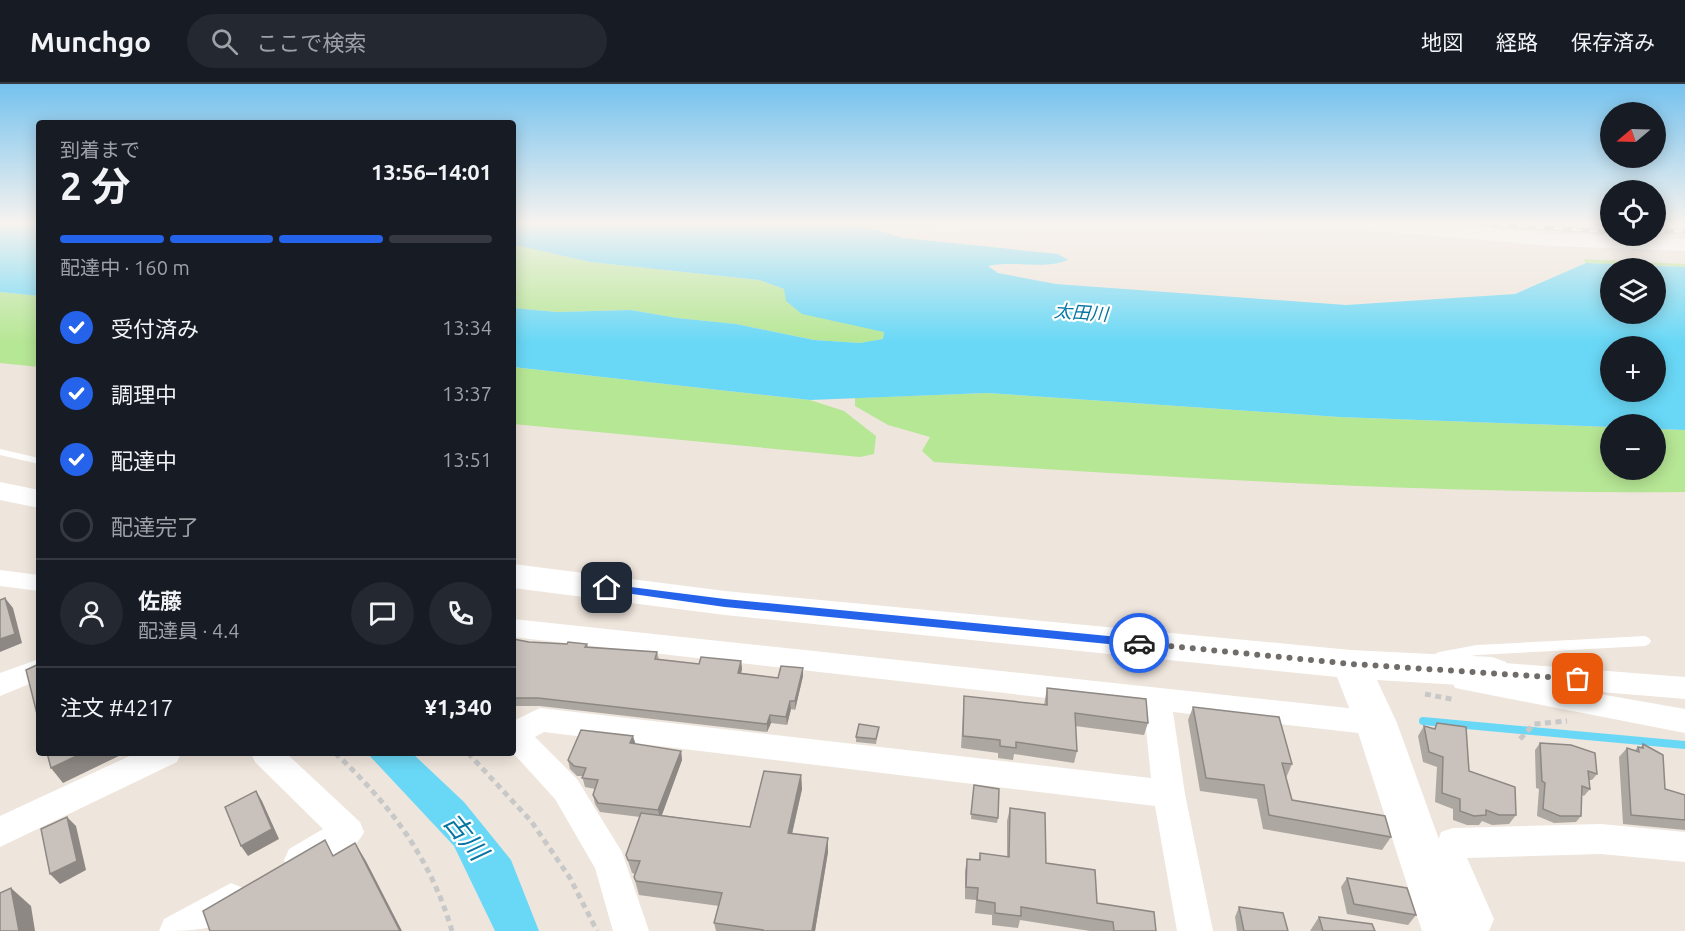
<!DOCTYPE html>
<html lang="ja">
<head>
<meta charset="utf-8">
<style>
	body { margin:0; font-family:Ubuntu,"Noto Sans JP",sans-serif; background:#242831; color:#f1f3f6; height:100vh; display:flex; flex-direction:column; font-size:22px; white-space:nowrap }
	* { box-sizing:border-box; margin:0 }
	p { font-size:20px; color:#9ea1a6 }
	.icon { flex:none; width:33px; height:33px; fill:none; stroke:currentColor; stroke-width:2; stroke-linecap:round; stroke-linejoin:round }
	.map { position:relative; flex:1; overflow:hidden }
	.drawer { position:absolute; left:36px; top:36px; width:480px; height:636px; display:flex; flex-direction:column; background:#171b24; border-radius:6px; box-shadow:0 3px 15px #0003 }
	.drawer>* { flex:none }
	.needle { width:39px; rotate:251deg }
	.buttons { position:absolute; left:1600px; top:18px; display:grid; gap:12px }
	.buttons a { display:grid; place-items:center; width:66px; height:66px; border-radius:50%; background:#171b24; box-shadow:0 3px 15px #0003; font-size:30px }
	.pin { position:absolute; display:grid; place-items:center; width:51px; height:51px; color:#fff; margin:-26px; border-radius:12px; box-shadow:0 3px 9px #0006 }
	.courier { position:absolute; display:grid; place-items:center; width:60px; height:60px; margin:-30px; border:4px solid #2563eb; border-radius:50%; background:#fff; color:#222; box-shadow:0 2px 8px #0007 }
	.head em { font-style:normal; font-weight:700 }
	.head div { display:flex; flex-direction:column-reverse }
	.head { display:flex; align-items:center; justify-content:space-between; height:102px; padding:0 24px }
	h1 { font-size:39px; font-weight:700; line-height:45px }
	.bar { display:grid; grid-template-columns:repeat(4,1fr); gap:9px 6px; align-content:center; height:72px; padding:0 24px }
	.bar i { height:8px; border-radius:4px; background:#363941 }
	.bar .current { background:#2563eb }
	.bar p { grid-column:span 4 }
	.line { display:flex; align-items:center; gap:15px; padding:0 24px; border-top:2px solid #363941 }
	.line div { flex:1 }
	.round { display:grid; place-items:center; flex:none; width:63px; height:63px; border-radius:32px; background:#242831 }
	ol { padding:0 24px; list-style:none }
	li { display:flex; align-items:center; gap:18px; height:66px }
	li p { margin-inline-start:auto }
	li .icon { padding:6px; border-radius:50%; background:#2563eb; color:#fff; stroke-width:4 }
	li:last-child { color:#9ea1a6 }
	li i { width:33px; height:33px; border:3px solid #363941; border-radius:50% }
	header { display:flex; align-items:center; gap:36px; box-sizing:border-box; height:84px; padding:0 30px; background:#171b24; border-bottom:2px solid #363941 }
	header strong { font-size:28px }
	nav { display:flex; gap:33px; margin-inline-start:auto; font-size:21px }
	.search { width:420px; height:54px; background:#242831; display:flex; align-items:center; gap:15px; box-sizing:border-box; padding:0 21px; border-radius:33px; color:#9ea1a6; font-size:22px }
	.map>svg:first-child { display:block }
</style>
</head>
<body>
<header>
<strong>Munchgo</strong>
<div class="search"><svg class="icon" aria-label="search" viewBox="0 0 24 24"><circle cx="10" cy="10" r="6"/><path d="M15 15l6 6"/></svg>ここで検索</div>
<nav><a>地図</a><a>経路</a><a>保存済み</a></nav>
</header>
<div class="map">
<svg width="1685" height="847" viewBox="0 0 1685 847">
	<rect width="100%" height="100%" fill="#eee5dc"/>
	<g fill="#b6e795">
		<path d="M829 140H960L874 145Z"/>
		<path d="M513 160 590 178 759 196 784 205 846 238 884 248 883 255 860 259 814 256 736 240 676 234 631 226 557 228 513 224Z"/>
		<path d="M1583 175 1685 180V183L1586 179Z"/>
		<path d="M0 208 39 212V283L0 279Z"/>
		<path d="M513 283 810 316 844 327 876 352 874 370 860 373 513 340Z"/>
		<path d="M987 309 1339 333 1611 343V386H1656V345L1685 346V408C1434 410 1184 394 934 378L922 367 930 353 888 341 855 322V314Z"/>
	</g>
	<g fill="#69d8f6" fill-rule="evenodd">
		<path d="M0 140H39V212L0 208Z"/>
		<path d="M513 140H829L874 145 903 154 1058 170 1068 176C1044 186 1014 176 988 182L998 189 1056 200 1346 221 1515 210 1586 179 1685 183V346L1656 345V340H1611V343L1339 333 987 309 810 316 513 283V224L557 228 631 226 677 234 736 240 814 256 860 259 883 255 884 248 802 230 786 217 784 205 759 196 590 178 516 161 513 160ZM1611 184H1656V230H1611ZM1611 262H1656V308H1611Z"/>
		<path d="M367 669H412L464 718 511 776 539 847H495L454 762Z"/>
	</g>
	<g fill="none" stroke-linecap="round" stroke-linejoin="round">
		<path stroke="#69d8f6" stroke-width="8" d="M1423 637 1685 661"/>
		<g stroke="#c8c8c8" stroke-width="5" stroke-dasharray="6 4.5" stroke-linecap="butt">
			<path d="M1425 610 1456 616"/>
			<path d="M1520 655 1534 640 1567 637"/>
			<path d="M335 669C390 720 431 775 452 847"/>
			<path d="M468 669 531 737 570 794 597 847"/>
		</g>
		<g fill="#fff" fill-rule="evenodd">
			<path d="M0 365 39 374V380L0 371Z"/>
			<path d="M1645 552 1649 554 1651 557 1649 560 1645 562 1477 571 1439 578 1435 576 1433 573 1435 570 1439 568 1477 561Z"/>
		</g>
		<g fill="#fff" fill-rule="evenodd">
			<path d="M0 486 39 491V507L0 502Z"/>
			<path d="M513 535 1376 627 1386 631 1391 639 1386 647 1376 651 1173 628 1185 710 1213 847H1177L1155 722 544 648 535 653 577 695 622 768 649 847H613L595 784 555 715 513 669V637L540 624 1151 694 1144 625 513 553Z"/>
			<path d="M39 575V596L0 612V589Z"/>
			<path d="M1492 578 1685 593V615L1577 606 1685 625V649L1455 604 1451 596 1455 588 1465 585 1478 588 1482 581Z"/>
			<path d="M136 669H181L177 678 0 763V732Z"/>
			<path d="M251 669H286L360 738 364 748C355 768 322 784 301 791L289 787 284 776 289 765 323 745 255 678Z"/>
			<path d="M1601 740 1685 748V778L1601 770 1467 774 1494 835 1489 847H1429L1434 835 1455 826 1433 772 1441 748 1453 744Z"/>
			<path d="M231 799 243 804 248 816C233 847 191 847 159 847L164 835Z"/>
		</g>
		<g fill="#fff" fill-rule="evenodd">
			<path d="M1358 140H1432L1554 150 1685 155V167L1554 162 1367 146 1360 144Z"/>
			<path d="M0 398 39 406V424L0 416Z"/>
			<path d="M513 480 725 507 1351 566 1492 573 1506 578 1511 588 1506 598 1492 603 1377 596 1397 639 1472 847H1422L1355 639 1337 593 725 531 513 504Z"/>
		</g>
		<defs>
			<g id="rail">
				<path d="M1482 140 1611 148"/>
				<path d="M1656 148 1685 147"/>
			</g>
		</defs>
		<use href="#rail" stroke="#9ea3b6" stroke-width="4.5"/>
		<use href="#rail" stroke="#fff" stroke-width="3" stroke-dasharray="9" stroke-linecap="butt"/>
	</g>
	<g fill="#ada7a2">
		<path d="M1565 140H1611V141L1570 142Z"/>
		<path d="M513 555 529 558 567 560H587L588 563 657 568 659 576 699 580 741 577 742 585 741 589 778 594 803 584V592L795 626 791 625 787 641 771 639 767 648 540 622H513Z"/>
		<path d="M1047 604 1148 639 1144 651 1075 642 1077 667 1074 679 1014 670 1013 676 998 674V669L961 664 964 612 1044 621Z"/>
		<path d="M1193 623 1292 680 1286 694 1292 716 1391 753 1382 766 1263 745 1257 715 1200 707 1188 636Z"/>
		<path d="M1437 639 1469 687 1516 731 1509 740 1492 741 1482 737 1479 741H1467L1453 736V725L1435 718 1437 683 1423 678 1418 652 1424 642 1434 645Z"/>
		<path d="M878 648 876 660 856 658V653Z"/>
		<path d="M1540 659 1597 690 1592 696H1589L1590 705 1584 712 1582 711 1581 732 1576 738 1554 739 1537 732 1539 705 1536 704 1535 666Z"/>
		<path d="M635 660 681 667 682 676 662 731 750 743 801 691 802 705 792 750 828 754V768L815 847H716L714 839 719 822 639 811 634 793 635 790 632 789 626 771 640 733 600 728 595 720 593 711 595 705 585 703 582 692H577L570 685 568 676Z"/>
		<path d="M1643 660 1665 705 1685 711V746L1623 740 1619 673 1627 664 1635 666 1638 663H1641Z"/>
		<path d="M974 701 998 734 997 739 971 735Z"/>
		<path d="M1010 724 1046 779 1097 819 1156 847H1090L1020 836 1018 844 992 841V831L975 829 976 816 965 815V787L967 775 979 776 980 769 1007 773V737Z"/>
		<path d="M1347 794 1416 831 1408 841 1347 830 1341 803Z"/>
		<path d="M1239 823 1288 847H1237L1235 833Z"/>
		<path d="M1319 833 1375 847H1310Z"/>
	</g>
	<g fill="#8d8884">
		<path d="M5 514 13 524 22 559 0 568V555Z"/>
		<path d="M741 577 742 585 739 597 738 589Z"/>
		<path d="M803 584V592L795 626V617Z"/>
		<path d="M790 617 791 625 787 641 786 633Z"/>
		<path d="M770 631 771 639 767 648V640Z"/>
		<path d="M633 652 636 661 630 659Z"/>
		<path d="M681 667 682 676 660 736 658 726Z"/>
		<path d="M83 669H125L63 699 51 684Z"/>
		<path d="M801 691 802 705 789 763 788 749Z"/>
		<path d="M256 707 262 717 279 755 248 772 241 762Z"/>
		<path d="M67 733 76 742 86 786 60 800 50 790Z"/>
		<path d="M828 754V768L815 847H812Z"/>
		<path d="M355 759 366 777 402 847H400Z"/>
		<path d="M11 804 31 822 35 847H19Z"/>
	</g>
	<g fill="#c9c2bc" stroke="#8d8884" stroke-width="1.5">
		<path d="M5 514 15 550 0 555V516Z"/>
		<path d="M513 555 529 558 567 560 568 558 587 560 585 563 657 568 655 575 699 580 701 573 741 577 738 589 778 594 781 582 803 584 795 617H790L786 633 770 631 767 640 538 614H513Z"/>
		<path d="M39 580V638L26 586Z"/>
		<path d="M1047 604 1146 615 1148 639 1075 629 1077 667 1016 658V664L1000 662V656L963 652 964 612 1047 621Z"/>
		<path d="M1193 623 1279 633 1292 680 1282 679 1292 716 1385 732 1391 753 1269 731 1264 701 1206 694Z"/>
		<path d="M1437 639 1466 643 1469 687 1515 703 1516 731H1499L1486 726V731L1474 732 1460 727V715L1442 709 1443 673 1429 668 1424 642 1435 645Z"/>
		<path d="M859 640 879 643 876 655 856 653Z"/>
		<path d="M581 646 633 652 630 659 681 667 658 726 598 719 593 711 598 696 582 694 586 684 574 682 568 676Z"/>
		<path d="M1540 659 1571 661 1595 669 1597 690 1588 687 1590 705 1582 702 1581 732H1560L1543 725 1545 699 1542 697Z"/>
		<path d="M1643 660 1663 671 1665 705 1685 711V736L1631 731 1627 664 1639 668 1638 663 1643 664Z"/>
		<path d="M47 669H83L51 684Z"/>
		<path d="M764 687 801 691 788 749 828 754 812 847H763V846L714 839 722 809 636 797 634 793 640 777 628 776 626 771 641 729 750 743Z"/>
		<path d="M974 701 999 705 998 734 971 730Z"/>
		<path d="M256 707 272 745 241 762 225 723Z"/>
		<path d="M1010 724 1045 729 1046 779 1095 786 1097 819 1154 828 1156 847H1114L1113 838 1021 823V832L995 829V819L977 816 978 804 966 803 967 775 980 776V769L1009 773Z"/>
		<path d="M67 733 77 777 50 790 41 745Z"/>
		<path d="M325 756 333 772 355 759 400 847H210L203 827Z"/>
		<path d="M1347 794 1407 804 1416 831 1354 820Z"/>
		<path d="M11 804 19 847H0V809Z"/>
		<path d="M1239 823 1283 829 1288 847H1244Z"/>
		<path d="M1319 833 1372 840 1375 847H1323Z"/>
	</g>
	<linearGradient id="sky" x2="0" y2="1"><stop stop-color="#75c2ee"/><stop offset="0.54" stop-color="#f7f3ef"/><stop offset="1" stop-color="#f7f3ef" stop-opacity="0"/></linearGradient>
	<rect width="1685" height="258" fill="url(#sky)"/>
	<path fill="#2563eb" d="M607 500 725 515 1139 555 1145 559 1139 563 725 523 604 506 602 504Z"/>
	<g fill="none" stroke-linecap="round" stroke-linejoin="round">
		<path stroke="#6f6c69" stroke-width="6" stroke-dasharray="0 10.8" d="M1139 559 1352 580 1578 595"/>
	</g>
	<g text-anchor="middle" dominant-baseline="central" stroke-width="4.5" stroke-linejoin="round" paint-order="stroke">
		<g font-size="18" font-style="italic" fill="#0576a4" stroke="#fff">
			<text transform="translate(1081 228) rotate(4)">太田川</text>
		</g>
		<g font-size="26" font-style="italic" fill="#0576a4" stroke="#fff">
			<text transform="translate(466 752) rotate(51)">古川</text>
		</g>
	</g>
</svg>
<div class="buttons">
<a><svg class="needle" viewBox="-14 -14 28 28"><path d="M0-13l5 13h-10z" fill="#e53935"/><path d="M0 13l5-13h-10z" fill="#9ea1a6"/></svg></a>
<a><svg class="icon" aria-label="locate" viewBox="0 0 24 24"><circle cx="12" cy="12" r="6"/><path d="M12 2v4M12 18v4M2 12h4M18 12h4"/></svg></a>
<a><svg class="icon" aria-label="layers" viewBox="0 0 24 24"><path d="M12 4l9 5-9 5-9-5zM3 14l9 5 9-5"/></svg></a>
<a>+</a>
<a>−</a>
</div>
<div class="pin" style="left:1578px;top:595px;background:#ea580c"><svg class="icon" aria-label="bag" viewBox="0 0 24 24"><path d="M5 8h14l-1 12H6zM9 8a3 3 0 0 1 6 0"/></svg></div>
<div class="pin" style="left:607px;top:504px;background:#1f2937"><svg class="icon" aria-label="home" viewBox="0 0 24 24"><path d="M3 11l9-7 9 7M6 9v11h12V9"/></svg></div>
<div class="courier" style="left:1139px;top:559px"><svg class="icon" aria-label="car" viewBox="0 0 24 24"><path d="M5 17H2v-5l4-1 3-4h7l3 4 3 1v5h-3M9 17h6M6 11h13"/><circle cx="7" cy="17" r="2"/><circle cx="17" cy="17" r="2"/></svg></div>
<section class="drawer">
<div class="head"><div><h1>2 分</h1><p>到着まで</p></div><em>13:56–14:01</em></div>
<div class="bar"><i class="current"></i><i class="current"></i><i class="current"></i><i></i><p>配達中 · 160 m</p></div>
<ol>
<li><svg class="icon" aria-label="check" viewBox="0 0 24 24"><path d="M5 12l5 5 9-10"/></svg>受付済み<p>13:34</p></li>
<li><svg class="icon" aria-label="check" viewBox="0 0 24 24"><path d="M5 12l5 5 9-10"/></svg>調理中<p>13:37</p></li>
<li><svg class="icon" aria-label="check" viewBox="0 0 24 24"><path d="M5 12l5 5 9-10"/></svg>配達中<p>13:51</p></li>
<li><i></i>配達完了</li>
</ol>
<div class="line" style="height:108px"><a class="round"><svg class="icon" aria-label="person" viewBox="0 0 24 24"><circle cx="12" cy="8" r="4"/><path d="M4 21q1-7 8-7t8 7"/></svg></a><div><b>佐藤</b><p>配達員 · 4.4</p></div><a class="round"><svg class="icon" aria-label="chat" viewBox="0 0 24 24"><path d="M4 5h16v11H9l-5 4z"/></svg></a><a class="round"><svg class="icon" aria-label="phone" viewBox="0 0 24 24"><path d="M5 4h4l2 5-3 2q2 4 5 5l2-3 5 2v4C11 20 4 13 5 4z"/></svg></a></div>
<div class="line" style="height:78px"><div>注文 #4217</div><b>¥1,340</b></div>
</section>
</div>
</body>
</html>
